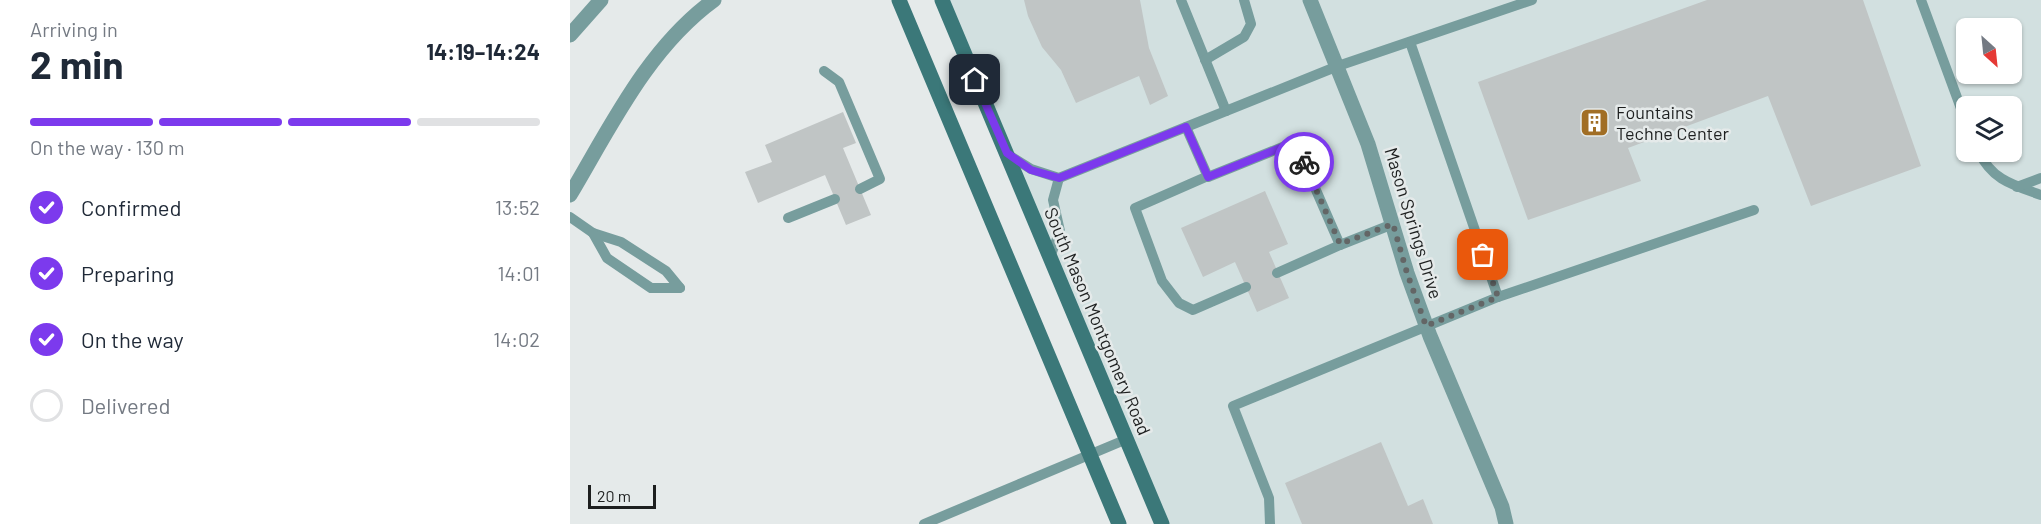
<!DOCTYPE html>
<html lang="en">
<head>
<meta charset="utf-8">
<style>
	body { margin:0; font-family:Barlow,sans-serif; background:#f2f2f3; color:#1f2937; height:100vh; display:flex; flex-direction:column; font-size:22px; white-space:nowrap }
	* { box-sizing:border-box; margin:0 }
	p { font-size:20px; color:#747a83 }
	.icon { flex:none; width:33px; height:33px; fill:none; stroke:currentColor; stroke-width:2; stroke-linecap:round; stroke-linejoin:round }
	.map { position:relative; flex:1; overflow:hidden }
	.sheet { display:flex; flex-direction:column; background:#fff; width:570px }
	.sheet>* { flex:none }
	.needle { width:39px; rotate:153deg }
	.controls { position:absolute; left:1386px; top:18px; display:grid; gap:12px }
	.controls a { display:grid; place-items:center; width:66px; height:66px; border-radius:9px; background:#fff; box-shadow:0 2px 4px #0004; font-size:30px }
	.scale { position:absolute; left:18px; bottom:15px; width:68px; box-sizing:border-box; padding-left:6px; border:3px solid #1d1f1f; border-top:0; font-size:16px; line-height:21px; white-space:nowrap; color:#1d1f1f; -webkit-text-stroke:4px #e5eaea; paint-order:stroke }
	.pin { position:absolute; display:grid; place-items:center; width:51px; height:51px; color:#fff; margin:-26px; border-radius:12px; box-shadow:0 3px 9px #0006 }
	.courier { position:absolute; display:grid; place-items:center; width:60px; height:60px; margin:-30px; border:4px solid #7c3aed; border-radius:50%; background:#fff; color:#222; box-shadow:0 2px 8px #0007 }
	.headline em { font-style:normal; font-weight:700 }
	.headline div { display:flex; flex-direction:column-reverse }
	.headline { display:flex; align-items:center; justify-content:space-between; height:102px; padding:0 30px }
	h1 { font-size:39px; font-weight:700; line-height:45px }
	.bar { display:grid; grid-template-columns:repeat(4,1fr); gap:9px 6px; align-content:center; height:72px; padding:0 30px }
	.bar i { height:8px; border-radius:4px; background:#e0e1e3 }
	.bar .current { background:#7c3aed }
	.bar p { grid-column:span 4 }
	ol { padding:0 30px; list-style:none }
	li { display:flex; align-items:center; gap:18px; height:66px }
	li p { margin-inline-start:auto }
	li .icon { padding:6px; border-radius:50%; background:#7c3aed; color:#fff; stroke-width:4 }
	li:last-child { color:#747a83 }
	li i { width:33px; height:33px; border:3px solid #e0e1e3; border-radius:50% }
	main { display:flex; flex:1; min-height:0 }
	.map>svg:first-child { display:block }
</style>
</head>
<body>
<main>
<section class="sheet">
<div class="headline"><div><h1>2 min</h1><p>Arriving in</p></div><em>14:19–14:24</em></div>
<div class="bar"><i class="current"></i><i class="current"></i><i class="current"></i><i></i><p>On the way · 130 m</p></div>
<ol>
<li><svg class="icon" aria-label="check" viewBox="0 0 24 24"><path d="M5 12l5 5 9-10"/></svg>Confirmed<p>13:52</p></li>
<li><svg class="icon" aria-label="check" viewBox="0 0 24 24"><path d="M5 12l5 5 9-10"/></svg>Preparing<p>14:01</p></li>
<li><svg class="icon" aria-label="check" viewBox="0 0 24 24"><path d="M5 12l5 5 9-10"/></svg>On the way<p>14:02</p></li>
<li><i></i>Delivered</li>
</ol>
</section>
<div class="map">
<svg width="1471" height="524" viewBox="0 0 1471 524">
	<rect width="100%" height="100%" fill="#e5eaea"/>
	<path fill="#d2e0e0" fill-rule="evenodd" d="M372 0H1471V524H592ZM1396 28H1442V74H1396ZM1396 106H1442V152H1396Z"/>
	<g fill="#c0c5c5">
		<path d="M454 0H570L579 48 598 96 580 105 569 76 506 103 491 70 472 47 458 16Z"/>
		<path d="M1137 0H1293L1351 166 1241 206 1198 96 1058 148 1071 181 958 220 908 82Z"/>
		<path d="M273 112 286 143 273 148 301 215 276 225 255 175 188 203 175 172 202 162 195 145Z"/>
		<path d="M695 191 718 244 699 252 719 298 687 312 665 262 633 277 611 228Z"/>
		<path d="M811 442 838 506 853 499 863 524H732L715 483Z"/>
	</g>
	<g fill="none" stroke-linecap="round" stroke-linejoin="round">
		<g stroke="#779d9d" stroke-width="10">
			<path d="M611 0 656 111"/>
			<path d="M1351 0 1396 122"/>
			<path d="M635 60 674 37 681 24 674 0"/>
			<path d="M254 71 269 82 310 179 290 189"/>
			<path d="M616 127 638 177 725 142 770 245 823 224"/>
			<path d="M1409 152C1422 180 1443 185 1471 195"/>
			<path d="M437 154 461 169 489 178 768 66 962 0"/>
			<path d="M638 176 565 208 592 281 609 303 623 310 676 287"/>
			<path d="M1447 187 1471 178"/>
			<path d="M0 217 23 233 51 242 96 271 110 288"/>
			<path d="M218 218 265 199"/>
			<path d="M23 233 37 258 81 288H110"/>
			<path d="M480 257 490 231 483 200 489 178"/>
			<path d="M707 273 770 245"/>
			<path d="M928 297 1184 210"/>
			<path d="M354 524 557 439"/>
			<path d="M700 524 699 498 663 406 928 297 840 42"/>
		</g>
		<g stroke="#779d9d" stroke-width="15">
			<path d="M740 0 798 144 837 273 860 336 932 507 936 524"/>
			<path d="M0 35 31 0"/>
			<path d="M0 195C41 126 78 48 144 0"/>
		</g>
		<g stroke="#3b7879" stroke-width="15">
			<path d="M329 0 549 524"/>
			<path d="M372 0 592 524"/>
		</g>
	</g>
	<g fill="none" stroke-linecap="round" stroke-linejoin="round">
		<path stroke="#636666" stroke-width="6" stroke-dasharray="0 10.8" d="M734 162 770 244 823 224 837 273 856 326 928 297 913 255"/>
		<path stroke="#7c3aed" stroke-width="8" d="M405 80 437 153 461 170 489 178 616 127 638 177 725 142 734 162"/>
	</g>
	<defs>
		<symbol id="building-square" viewBox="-11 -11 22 22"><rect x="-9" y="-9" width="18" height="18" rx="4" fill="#a16e25" stroke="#e5eaea"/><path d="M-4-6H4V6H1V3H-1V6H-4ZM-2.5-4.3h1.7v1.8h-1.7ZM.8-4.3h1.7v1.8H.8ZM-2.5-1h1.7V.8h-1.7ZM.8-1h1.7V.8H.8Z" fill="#fff"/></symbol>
	</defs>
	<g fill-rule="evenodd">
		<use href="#building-square" x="1008" y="106" width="33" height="33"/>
	</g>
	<g text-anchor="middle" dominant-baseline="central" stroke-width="5" stroke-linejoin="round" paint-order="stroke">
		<g font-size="18" fill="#1d1f1f" stroke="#e5eaea" text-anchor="start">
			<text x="1046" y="112">Fountains<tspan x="1046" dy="21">Techne Center</tspan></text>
		</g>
		<g font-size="18" fill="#1d1f1f" stroke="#e5eaea">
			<text transform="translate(844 223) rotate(73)">Mason Springs Drive</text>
			<text transform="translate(528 321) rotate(67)">South Mason Montgomery Road</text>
		</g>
	</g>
</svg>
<div class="controls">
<a><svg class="needle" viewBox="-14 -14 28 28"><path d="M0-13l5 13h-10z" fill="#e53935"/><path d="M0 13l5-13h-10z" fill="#747a83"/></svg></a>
<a><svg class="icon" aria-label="layers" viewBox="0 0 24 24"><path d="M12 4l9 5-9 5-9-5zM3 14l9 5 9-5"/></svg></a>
</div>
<div class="scale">20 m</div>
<div class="pin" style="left:913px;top:255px;background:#ea580c"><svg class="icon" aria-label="bag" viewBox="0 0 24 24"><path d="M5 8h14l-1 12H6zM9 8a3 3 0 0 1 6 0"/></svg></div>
<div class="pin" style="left:405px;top:80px;background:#1f2937"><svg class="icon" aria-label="home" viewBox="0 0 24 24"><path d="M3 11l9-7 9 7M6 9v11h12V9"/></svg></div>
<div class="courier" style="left:734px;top:162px"><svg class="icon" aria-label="bike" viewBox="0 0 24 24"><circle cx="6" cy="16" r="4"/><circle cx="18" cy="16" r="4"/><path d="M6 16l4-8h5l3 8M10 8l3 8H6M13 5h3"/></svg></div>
</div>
</main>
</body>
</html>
